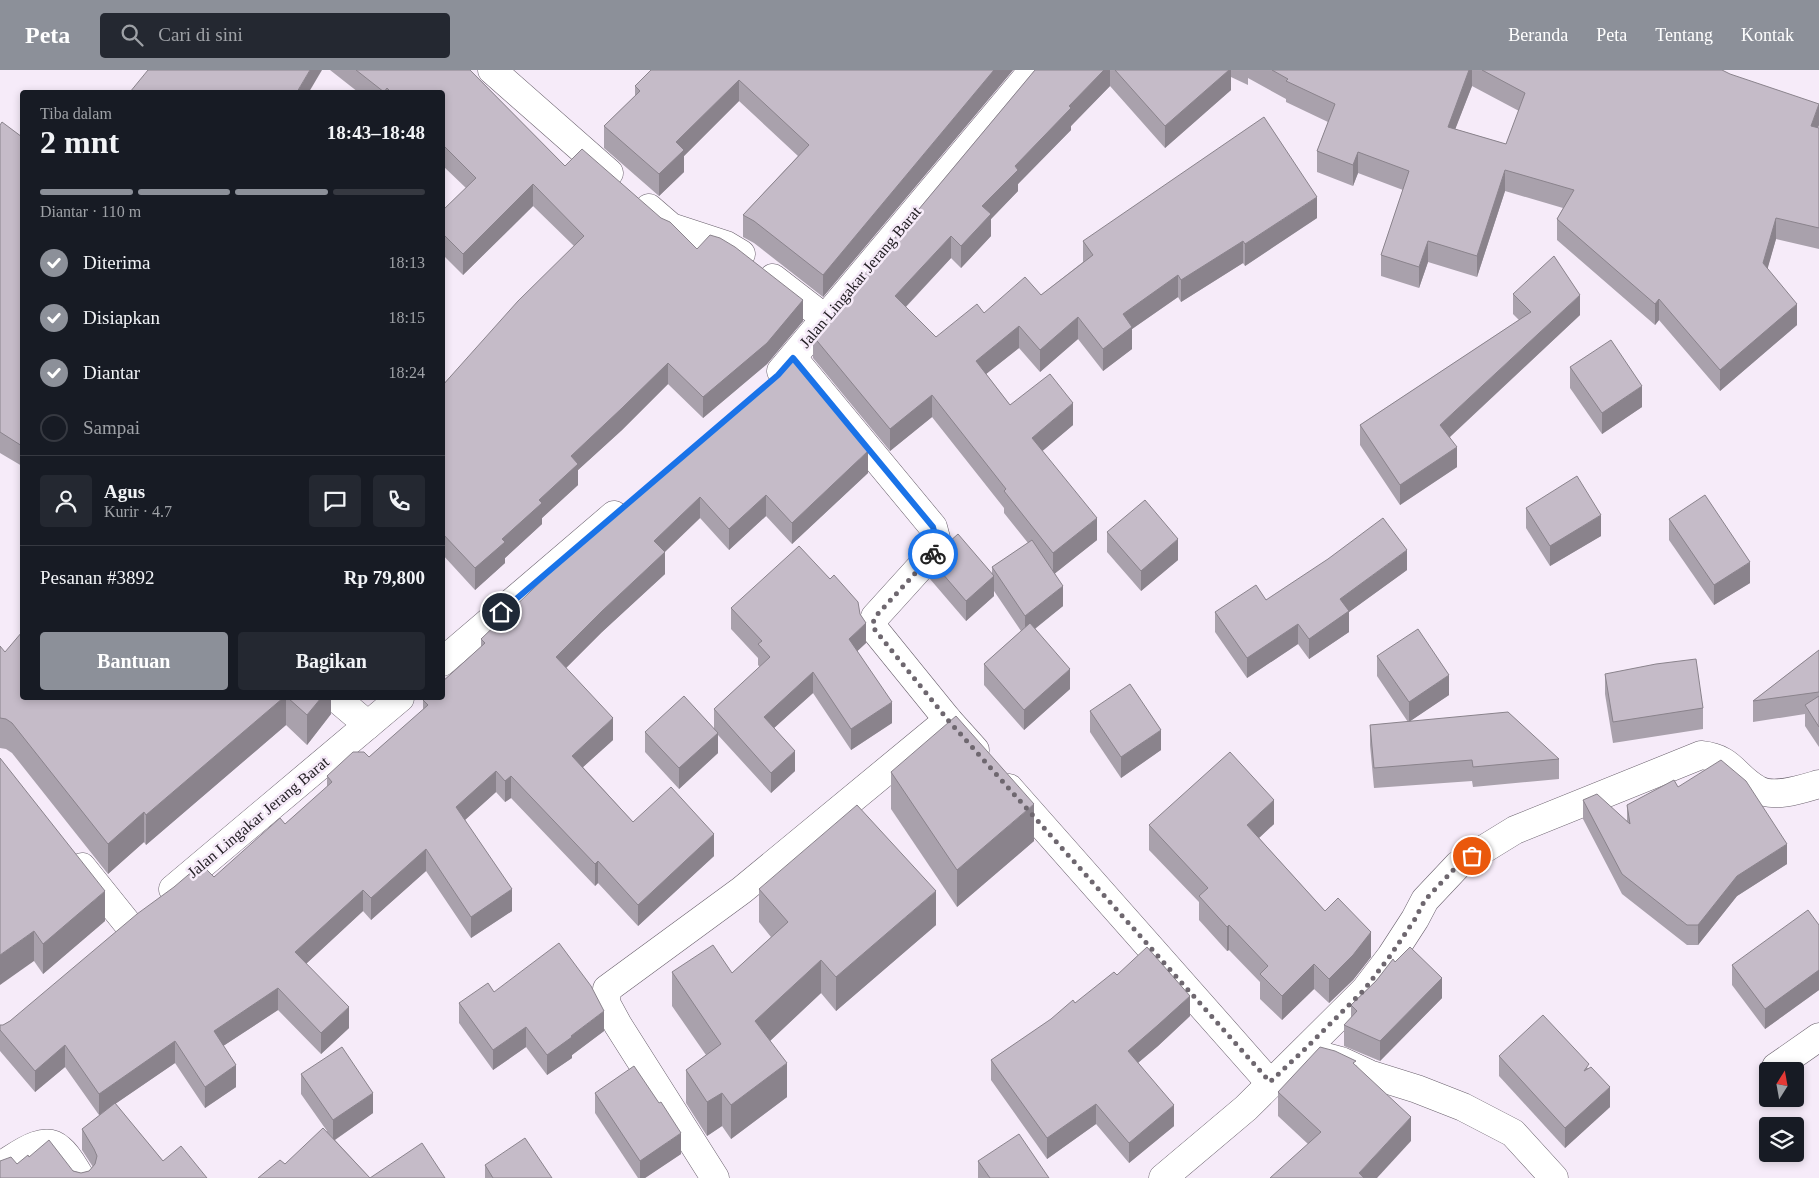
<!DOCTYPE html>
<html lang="id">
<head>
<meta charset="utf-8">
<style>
	body { margin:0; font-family:Georgia,serif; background:#242831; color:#f1f3f6; height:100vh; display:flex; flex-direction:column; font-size:19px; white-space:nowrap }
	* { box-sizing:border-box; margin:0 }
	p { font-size:16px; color:#9ea1a6 }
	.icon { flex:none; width:28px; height:28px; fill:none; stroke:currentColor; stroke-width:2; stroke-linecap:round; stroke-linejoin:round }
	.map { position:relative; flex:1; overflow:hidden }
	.drawer { position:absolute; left:20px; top:20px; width:425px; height:610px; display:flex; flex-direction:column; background:#171b24; border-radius:5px; box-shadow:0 2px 8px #0003 }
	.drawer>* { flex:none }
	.needle { width:32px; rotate:11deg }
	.controls { position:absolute; left:1759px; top:992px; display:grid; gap:10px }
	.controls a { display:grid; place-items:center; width:45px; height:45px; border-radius:5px; background:#171b24; box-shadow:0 2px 8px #0003; font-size:25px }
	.pin { position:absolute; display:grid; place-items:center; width:42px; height:42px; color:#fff; margin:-21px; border:2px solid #fff; border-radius:50%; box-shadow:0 1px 5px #0007 }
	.courier { position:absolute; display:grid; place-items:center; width:50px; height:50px; margin:-25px; border:4px solid #1a73e8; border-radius:50%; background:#fff; color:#222; box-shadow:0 1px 6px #0007 }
	.overview em { font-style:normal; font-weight:700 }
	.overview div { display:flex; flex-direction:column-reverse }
	.overview { display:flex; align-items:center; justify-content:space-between; height:85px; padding:0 20px }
	h1 { font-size:32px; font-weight:700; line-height:38px }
	.bar { display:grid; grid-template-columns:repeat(4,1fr); gap:8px 5px; align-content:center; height:60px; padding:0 20px }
	.bar i { height:6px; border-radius:4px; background:#363941 }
	.bar .active { background:#8c9099 }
	.bar p { grid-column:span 4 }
	.line { display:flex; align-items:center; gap:12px; padding:0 20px; border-top:1px solid #363941 }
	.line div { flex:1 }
	.round { display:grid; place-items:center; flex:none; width:52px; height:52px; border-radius:5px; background:#242831 }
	ol { padding:0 20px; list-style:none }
	li { display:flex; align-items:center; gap:15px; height:55px }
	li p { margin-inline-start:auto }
	li .icon { padding:5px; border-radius:50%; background:#8c9099; color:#fff; stroke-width:4 }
	li:last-child { color:#9ea1a6 }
	li i { width:28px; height:28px; border:2px solid #363941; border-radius:50% }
	.primary-button { display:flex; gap:10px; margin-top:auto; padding:10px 20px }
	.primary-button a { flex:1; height:58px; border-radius:5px; background:#8c9099; color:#fff; font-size:20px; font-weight:700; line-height:58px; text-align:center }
	.primary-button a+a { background:#242831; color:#f1f3f6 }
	header { display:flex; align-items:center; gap:30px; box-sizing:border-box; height:70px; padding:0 25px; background:#8c9099; color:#fff }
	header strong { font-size:24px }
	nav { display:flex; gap:28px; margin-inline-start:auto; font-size:18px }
	.search { width:350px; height:45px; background:#242831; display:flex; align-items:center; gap:12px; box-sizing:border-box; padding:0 18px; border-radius:5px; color:#9ea1a6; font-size:19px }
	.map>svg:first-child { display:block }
</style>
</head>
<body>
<header>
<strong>Peta</strong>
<div class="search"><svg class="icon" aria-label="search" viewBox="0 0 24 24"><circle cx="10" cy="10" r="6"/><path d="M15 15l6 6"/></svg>Cari di sini</div>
<nav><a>Beranda</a><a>Peta</a><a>Tentang</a><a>Kontak</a></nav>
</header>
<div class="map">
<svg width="1819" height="1108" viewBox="0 0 1819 1108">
	<rect width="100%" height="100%" fill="#f6ebf9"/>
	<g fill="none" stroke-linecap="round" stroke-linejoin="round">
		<defs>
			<g id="minor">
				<path d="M492 0 609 103"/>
				<path d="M649 138 671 157 726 175 741 184"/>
				<path d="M773 208 826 249"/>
				<path d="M793 288 933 457 937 472 933 483 875 547 873 553 875 560 948 650 975 680"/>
				<path d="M781 301 1033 0"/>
				<path d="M442 592 614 445"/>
				<path d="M336 628 368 655"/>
				<path d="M1009 718 1270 1013"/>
				<path d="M82 797 127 853"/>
				<path d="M173 819 400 628"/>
				<path d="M1326 987 1341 991 1369 1004 1417 1019 1463 1037 1513 1063 1554 1108"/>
				<path d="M1776 997 1819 967"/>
				<path d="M0 1096C16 1087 43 1063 60 1079 69 1086 75 1099 81 1108"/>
				<path d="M715 1108 618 955 606 933 607 919 742 820 948 650"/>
				<path d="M1163 1108 1246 1038 1365 920 1391 886 1415 849 1425 830 1458 795 1515 760 1701 685C1732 688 1734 706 1757 719 1773 729 1802 719 1819 714"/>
			</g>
		</defs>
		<use href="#minor" stroke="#69606c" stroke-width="29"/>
		<use href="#minor" stroke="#fff" stroke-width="28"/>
	</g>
	<g fill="#a9a1ac" fill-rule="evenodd">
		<path d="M330 0H470L565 96 661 148 697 179 803 251 767 294 703 348 668 314 622 360 578 400V415L542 448V454L505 488V493L475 520 442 484V316L574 176 533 136 463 205 442 184V141L466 118 442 95V22H358Z"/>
		<path d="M651 0H1013L823 227 754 173 743 167V145L798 86 739 31 684 86V102L659 126 604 78V56L635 26V16Z"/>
		<path d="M1035 0H1722L1819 55 1818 58H1819V179L1776 169 1767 199 1797 255 1720 321 1659 250 1655 255 1557 170V149L1563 138 1505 121 1477 207 1428 192 1419 218 1381 206V185L1403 120 1358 103 1353 116 1317 102V81L1328 52 1286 32V29L1248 8V15L1231 7V20L1165 78 1110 16 1071 56V60L1018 114V121L991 149V166L961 198 951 188 906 237 936 267 984 243 1041 225 1083 192V171L1317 148 1245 196 1243 193 1181 232 1178 227 1132 259V279L1103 301 1078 269 1040 302 1019 278 986 304 1010 335 1073 355 1042 381 1097 470 1055 503 1063 536 1035 558 1070 619 1024 660 984 615V594L1021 561 994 521V526L966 551 930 509V489L992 503V497L1028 473 1004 443V438L932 347 890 381 813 288V266ZM1472 16 1519 41 1506 74 1455 59Z"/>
		<path d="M0 55 22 67V396L0 383Z"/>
		<path d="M1513 224 1580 245 1450 367 1457 397 1400 435 1360 375V355L1519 250 1513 244Z"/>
		<path d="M793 291 868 403 792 474 766 446 729 480 700 448 665 482V504L602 562 566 598 613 670 583 697 633 752 714 786 638 856 598 813 595 816 511 728 505 732 496 722 465 750 512 841 471 868 426 801 371 850 363 841 306 894 349 958 321 984 278 940 223 976 236 1017 205 1038 175 993 115 1034 163 1091 207 1108H0L17 1094 29 1087 81 1103 89 1101 93 1097 82 1080V1059L104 1042 99 1045 65 997 35 1022 0 981V955H3L10 951 214 807 285 754 327 717V706L369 687 423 640V630L481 577V569Z"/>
		<path d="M1570 297 1642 337 1602 364 1570 318Z"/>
		<path d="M1526 438 1601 466 1550 496 1526 458Z"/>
		<path d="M1669 449 1750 513 1714 535 1669 470Z"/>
		<path d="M1107 462 1178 490 1141 521 1107 482Z"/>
		<path d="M1407 500 1349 542V562L1309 589 1298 574 1247 608 1215 562V542L1266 530Z"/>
		<path d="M731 538 866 573 857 581 892 653 851 680 813 623 774 658 795 701 771 723 718 665V683L679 719 645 682V662L714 658V639L760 597 758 595V588L731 559Z"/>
		<path d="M0 576 22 628H331V644L307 675 286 655 146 775 144 772 108 804 12 683 6 679 0 678Z"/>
		<path d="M1819 580V677L1805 656V644L1753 652V631Z"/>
		<path d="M1377 586 1449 625 1410 651 1559 689V709L1473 717 1472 711 1374 718 1370 675V655L1408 652 1377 606Z"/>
		<path d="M1605 604 1703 638V659L1613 673 1605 624Z"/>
		<path d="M1090 641 1161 680 1121 708 1090 662Z"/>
		<path d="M0 688 105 851 43 904 34 891Z"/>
		<path d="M891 702 1034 771 957 837 891 739Z"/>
		<path d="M1678 717 1787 794 1737 826 1698 875H1687L1622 824 1583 749V730L1627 751V735Z"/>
		<path d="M1274 754 1259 768 1325 841 1371 887 1353 910 1329 933 1314 919 1282 950 1260 929V912L1229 880 1227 881 1199 850V832L1149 780V755Z"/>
		<path d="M759 819 936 855 836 941 821 923 770 971 787 1027 731 1069 722 1056 707 1066 686 1033V1000L706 985 672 936V902L732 903 771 867 759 852Z"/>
		<path d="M1819 855V920L1765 959 1732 915V895Z"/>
		<path d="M1395 892 1442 928 1380 991 1344 976V955L1351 948V935Z"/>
		<path d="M1117 905 1190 946 1158 976 1138 993 1174 1056 1129 1093 1096 1054 1047 1089 991 1010V990Z"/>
		<path d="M494 922 604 961 572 985V988L547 1005 526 977 493 1000 459 953V933Z"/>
		<path d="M1499 986 1589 998 1610 1037 1565 1078 1499 1006Z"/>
		<path d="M1356 995 1411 1071 1308 1074 1278 1046V1022Z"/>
		<path d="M301 1004 373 1043 335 1070 370 1108H445H258L285 1094 327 1061 301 1024Z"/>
		<path d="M595 1023 681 1084 645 1108H638L595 1043Z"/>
		<path d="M978 1091 1049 1108H978Z"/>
		<path d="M485 1095 552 1108H485Z"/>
	</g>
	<g fill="#8a838c">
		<path d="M310 0H322L309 22H297Z"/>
		<path d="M994 0H1013L823 227V205Z"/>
		<path d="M1104 0H1110V16L1071 56V60L1018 114V121L991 149V166L961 198V176L982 136 1015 96 1069 36Z"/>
		<path d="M1229 0H1231V20L1165 78V56Z"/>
		<path d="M1469 0H1472V16L1448 78V57Z"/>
		<path d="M739 10V31L684 86V102L659 126V104L676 72Z"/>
		<path d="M1819 34V55L1811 77V56Z"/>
		<path d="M1358 82V103L1353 116V95Z"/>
		<path d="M1505 100V121L1477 207V186Z"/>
		<path d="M533 114V136L463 205V184Z"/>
		<path d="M1317 127V148L1245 196V174Z"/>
		<path d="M1776 148V169L1763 215V193Z"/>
		<path d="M951 166V188L895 248V226Z"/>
		<path d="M1243 171V193L1181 232V210Z"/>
		<path d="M1428 171V192L1419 218V197Z"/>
		<path d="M1178 205V227L1132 259V279L1103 301V279L1123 244Z"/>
		<path d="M1580 225V245L1440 376V355Z"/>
		<path d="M1659 229V250L1655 255V234Z"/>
		<path d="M803 230V251L767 294 703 348V327Z"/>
		<path d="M1797 234V255L1720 321V300Z"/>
		<path d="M1078 247V269L1040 302V280Z"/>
		<path d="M1019 256V278L976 312V291Z"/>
		<path d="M668 293V314L622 360 578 400V415L542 448V454L505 488V493L475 520V498L539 430 571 386Z"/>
		<path d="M1642 316V337L1602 364V343Z"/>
		<path d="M932 325V347L890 381V359Z"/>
		<path d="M1073 333V355L1032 390V368Z"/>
		<path d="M1457 377V397L1400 435V415Z"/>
		<path d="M868 381V403L792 474V453Z"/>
		<path d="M766 425V446L729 480V459Z"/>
		<path d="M700 427V448L654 492V471Z"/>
		<path d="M1601 445V466L1550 496V476Z"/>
		<path d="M1097 448V470L1053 505V483Z"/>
		<path d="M1178 469V490L1141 521V501Z"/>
		<path d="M1407 480V500L1349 542V562L1309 589V569L1340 529Z"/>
		<path d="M665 482V504L602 562 556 608V587L602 541Z"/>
		<path d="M1750 492V513L1714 535V515Z"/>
		<path d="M994 506V526L966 551V531Z"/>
		<path d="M1063 516V536L1025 567V546Z"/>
		<path d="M866 553V573L849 589V569Z"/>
		<path d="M1298 554V574L1247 608V588Z"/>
		<path d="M1070 599V619L1024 660V640Z"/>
		<path d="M813 602V623L764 667V647Z"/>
		<path d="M1449 605V625L1409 652V632Z"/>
		<path d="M283 628H286V655L146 775V745Z"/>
		<path d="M321 628H331V644L307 675V645Z"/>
		<path d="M892 632V653L851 680V659Z"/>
		<path d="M613 648V670L572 707V686Z"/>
		<path d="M1161 660V680L1121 708V687Z"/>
		<path d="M718 663V683L679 719V698Z"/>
		<path d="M795 681V701L771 723V703Z"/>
		<path d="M496 701V722L456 758V737Z"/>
		<path d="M511 706V728L505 732V711Z"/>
		<path d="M1274 730V754L1247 779V755Z"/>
		<path d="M1034 734V771L957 837V800Z"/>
		<path d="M144 742V772L108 804V774Z"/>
		<path d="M714 764V786L638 856V835Z"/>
		<path d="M1787 774V794L1737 826 1698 875V855L1737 806Z"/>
		<path d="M426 779V801L371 850V828Z"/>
		<path d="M598 791V813L595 816V794Z"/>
		<path d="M512 819V841L471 868V847Z"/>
		<path d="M363 820V841L295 904V882Z"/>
		<path d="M105 821V851L43 904V874Z"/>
		<path d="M936 821V855L836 941V907Z"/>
		<path d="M1229 855V880L1227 881V857Z"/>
		<path d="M34 861V891L0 915V885Z"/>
		<path d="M1371 862V887L1353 910 1329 933V909Z"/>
		<path d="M821 890V923L755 985V951Z"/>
		<path d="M1314 894V919L1282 950V926Z"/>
		<path d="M1819 900V920L1765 959V939Z"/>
		<path d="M1442 908V928L1380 991V971Z"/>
		<path d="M278 918V940L214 982V961Z"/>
		<path d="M1190 926V946L1158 976 1128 1001V981Z"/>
		<path d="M349 937V958L321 984V963Z"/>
		<path d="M604 941V961L572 985V988L547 1005V985L571 966Z"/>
		<path d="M526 957V977L493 1000V980Z"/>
		<path d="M175 971V993L99 1045V1024Z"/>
		<path d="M65 975V997L35 1022V1001Z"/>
		<path d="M787 993V1027L731 1069V1035Z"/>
		<path d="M236 995V1017L205 1038V1017Z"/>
		<path d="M1610 1017V1037L1565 1078V1058Z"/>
		<path d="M373 1023V1043L333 1071V1050Z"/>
		<path d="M722 1023V1056L707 1066V1032Z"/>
		<path d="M1096 1034V1054L1047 1089V1068Z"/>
		<path d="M1174 1035V1056L1129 1093V1073Z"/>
		<path d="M1411 1047V1071L1377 1108H1359V1103Z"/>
		<path d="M681 1063V1084L645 1108H640V1091Z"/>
	</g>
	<g fill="#c5bbc8" stroke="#8a838c">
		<path d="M148 0H310L297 22H130Z"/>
		<path d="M356 0H470L565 96 582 79 661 148 670 152 697 179 710 165 720 168 735 177 803 230 767 273 703 327 668 293 622 338 571 386 578 394 539 430 542 433 502 469 505 472 475 498 442 463V316L518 231 584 166 533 114 463 184 442 163V141L476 108 442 74V22H391L387 18 384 22Z"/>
		<path d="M651 0H994L823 205 754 151 743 145 809 75 739 10 676 72 684 80 659 104 604 56 640 21 635 16Z"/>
		<path d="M1035 0H1104L1069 36 1071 38 1015 96 1018 100 982 136 991 144 961 176 951 166 895 226 936 267 977 234 984 243 1025 207 1041 225 1093 185 1083 171 1264 47 1317 127 1245 174 1243 171 1181 210 1178 205 1123 244 1132 257 1103 279 1078 247 1040 280 1019 256 976 291 1010 335 1050 304 1073 333 1032 368 1097 448 1053 483 1004 421 1006 419 932 325 890 359 813 266Z"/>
		<path d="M1115 0H1229L1165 56Z"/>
		<path d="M1272 0H1469L1448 57 1506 74 1525 23 1482 0H1722L1730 4 1819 34 1811 56 1819 58V158L1776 148 1763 193 1797 234 1720 300 1659 229 1655 234 1557 149 1574 120 1505 100 1477 186 1428 171 1419 197 1381 185 1409 101 1358 82 1353 95 1317 81 1335 34 1286 11 1288 9Z"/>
		<path d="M2 52 22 67V376L0 362V55Z"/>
		<path d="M1554 186 1580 225 1440 355 1457 377 1400 415 1360 355 1531 242 1513 224Z"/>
		<path d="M1611 270 1642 316 1602 343 1570 297Z"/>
		<path d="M793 291 868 381 792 453 766 425 729 459 700 427 654 471 665 482 602 541 556 587 613 648 572 686 633 752 671 717 714 764 638 835 598 791 595 794 511 706 505 711 496 701 456 737 512 819 471 847 426 779 371 828 363 820 295 882 349 937 321 963 278 918 214 961 236 995 205 1017 175 971 99 1024 65 975 35 1001 0 960V955H3L10 951 137 844 174 817 201 794 214 807 280 748 285 754 332 712 327 706 353 682H364L369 687 428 635 423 630 425 628H442V612L485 573 481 569 557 496 595 460Z"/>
		<path d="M1577 406 1601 445 1550 476 1526 438Z"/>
		<path d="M1705 425 1750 492 1714 515 1669 449Z"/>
		<path d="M1145 430 1178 469 1141 501 1107 462Z"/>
		<path d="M1383 448 1407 480 1340 529 1349 541 1309 569 1298 554 1247 588 1215 542 1256 515 1266 530 1328 489Z"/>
		<path d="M958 464 994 506 966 531 930 489Z"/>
		<path d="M1032 470 1063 516 1025 546 992 497Z"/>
		<path d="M799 476 830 509 834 505 858 532 860 544 866 553 849 569 892 632 851 659 813 602 764 647 795 681 771 703 714 639 770 587 758 574 762 571 731 538Z"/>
		<path d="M1030 553 1070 599 1024 640 984 594Z"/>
		<path d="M1418 559 1449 605 1409 632 1377 586Z"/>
		<path d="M22 562V628H283L146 745 144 742 108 774 12 653 6 649 0 648V576L5 582Z"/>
		<path d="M1819 580V622L1753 631Z"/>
		<path d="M1696 589 1703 638 1613 652 1605 604 1656 594Z"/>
		<path d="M1130 614 1161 660 1121 687 1090 641Z"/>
		<path d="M684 626 718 663 679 698 645 662Z"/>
		<path d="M1819 626V657L1805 635Z"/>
		<path d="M288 628H321L307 645Z"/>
		<path d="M1508 642 1559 689 1473 697 1472 690 1374 698 1370 655Z"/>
		<path d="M956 646 1034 734 957 800 891 702Z"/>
		<path d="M1230 682 1274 730 1247 755 1325 841 1338 828 1371 862 1353 885 1329 909 1314 894 1282 926 1260 904 1268 896 1229 855 1227 857 1199 826 1208 818 1149 755Z"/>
		<path d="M0 688 105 821 43 874 34 861 0 885Z"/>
		<path d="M1721 690 1746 711 1787 774 1737 806 1698 855H1687L1622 804 1583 730 1597 724 1630 754 1627 735 1674 710 1678 717Z"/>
		<path d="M857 735 936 821 836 907 821 890 755 951 787 993 731 1035 722 1023 707 1032 686 1000 721 974 672 902 713 875 732 903 788 852 759 819Z"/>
		<path d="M1808 840 1819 855V900L1765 939 1732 895Z"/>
		<path d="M559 873 591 916 604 941 571 966 572 967 547 985 526 957 493 980 459 933 488 913 494 922Z"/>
		<path d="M1147 877 1190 926 1158 955 1128 981 1174 1035 1129 1073 1096 1034 1047 1068 991 990 1051 949 1073 930 1075 933 1114 902 1117 905Z"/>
		<path d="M1410 877 1442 908 1380 971 1344 955 1357 941 1351 935 1376 911 1393 889 1395 892Z"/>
		<path d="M1543 945 1589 994 1584 1001 1591 997 1610 1017 1565 1058 1499 986Z"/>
		<path d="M342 977 373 1023 333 1050 301 1004Z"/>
		<path d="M1320 977 1335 981 1356 991 1353 993 1411 1047 1359 1103 1364 1108H1270L1321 1062 1278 1022Z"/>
		<path d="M634 996 659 1033 661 1032 681 1063 640 1091 595 1023Z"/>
		<path d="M115 1033 163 1091 181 1076 207 1108H0V1091L11 1087 17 1094 28 1085 29 1087 49 1070 73 1101 81 1103 89 1101 95 1094 97 1086 94 1079 82 1059Z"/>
		<path d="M323 1058 370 1108 422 1073 445 1108H258L280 1090 285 1094Z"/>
		<path d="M1019 1064 1049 1108H990L978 1091Z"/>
		<path d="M525 1068 552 1108H493L485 1095Z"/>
	</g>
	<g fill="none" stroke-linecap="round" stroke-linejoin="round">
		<path stroke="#6e676f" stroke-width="5" stroke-dasharray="0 9" d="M933 484 875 547 873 553 875 560 948 650 1270 1012 1304 980 1364 920 1390 886 1415 849 1425 830 1458 795 1472 786"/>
		<path stroke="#1a73e8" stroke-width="6" d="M501 542 778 305 793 288 933 457 937 472 933 484"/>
	</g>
	<g text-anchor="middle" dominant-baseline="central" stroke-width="5" stroke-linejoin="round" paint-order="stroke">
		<g font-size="16" fill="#242025" stroke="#f6ebf9">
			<text transform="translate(860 207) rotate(-50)">Jalan Lingakar Jerang Barat</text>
			<text transform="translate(258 747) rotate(-40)">Jalan Lingakar Jerang Barat</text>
		</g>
	</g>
</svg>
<div class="controls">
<a><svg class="needle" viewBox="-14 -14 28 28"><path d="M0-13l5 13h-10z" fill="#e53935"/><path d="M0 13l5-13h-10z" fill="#9ea1a6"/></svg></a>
<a><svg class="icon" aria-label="layers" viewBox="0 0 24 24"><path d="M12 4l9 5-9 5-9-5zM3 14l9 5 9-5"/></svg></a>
</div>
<div class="pin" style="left:1472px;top:786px;background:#ea580c"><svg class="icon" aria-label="bag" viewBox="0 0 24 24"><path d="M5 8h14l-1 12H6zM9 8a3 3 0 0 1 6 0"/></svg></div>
<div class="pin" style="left:501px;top:542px;background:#1f2937"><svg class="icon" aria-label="home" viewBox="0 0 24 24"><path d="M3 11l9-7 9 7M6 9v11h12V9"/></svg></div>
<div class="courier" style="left:933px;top:484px"><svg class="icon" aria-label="bike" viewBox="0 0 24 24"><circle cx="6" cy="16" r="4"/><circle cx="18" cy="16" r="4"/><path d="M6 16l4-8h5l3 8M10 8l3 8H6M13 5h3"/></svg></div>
<section class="drawer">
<div class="overview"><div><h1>2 mnt</h1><p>Tiba dalam</p></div><em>18:43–18:48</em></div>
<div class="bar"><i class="active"></i><i class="active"></i><i class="active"></i><i></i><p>Diantar · 110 m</p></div>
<ol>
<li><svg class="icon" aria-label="check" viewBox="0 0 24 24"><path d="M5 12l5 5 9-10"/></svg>Diterima<p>18:13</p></li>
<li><svg class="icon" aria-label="check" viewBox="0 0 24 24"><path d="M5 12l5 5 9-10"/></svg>Disiapkan<p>18:15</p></li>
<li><svg class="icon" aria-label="check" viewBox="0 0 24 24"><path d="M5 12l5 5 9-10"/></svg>Diantar<p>18:24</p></li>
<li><i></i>Sampai</li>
</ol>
<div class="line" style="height:90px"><a class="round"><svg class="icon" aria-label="person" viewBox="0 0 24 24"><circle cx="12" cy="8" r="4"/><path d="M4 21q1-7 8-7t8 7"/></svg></a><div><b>Agus</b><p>Kurir · 4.7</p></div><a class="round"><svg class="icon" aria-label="chat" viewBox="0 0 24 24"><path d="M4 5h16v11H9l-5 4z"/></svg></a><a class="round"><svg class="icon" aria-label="phone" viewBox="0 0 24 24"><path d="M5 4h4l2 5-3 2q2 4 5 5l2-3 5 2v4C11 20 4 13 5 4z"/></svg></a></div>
<div class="line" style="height:65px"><div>Pesanan #3892</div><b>Rp 79,800</b></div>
<div class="primary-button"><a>Bantuan</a><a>Bagikan</a></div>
</section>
</div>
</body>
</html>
